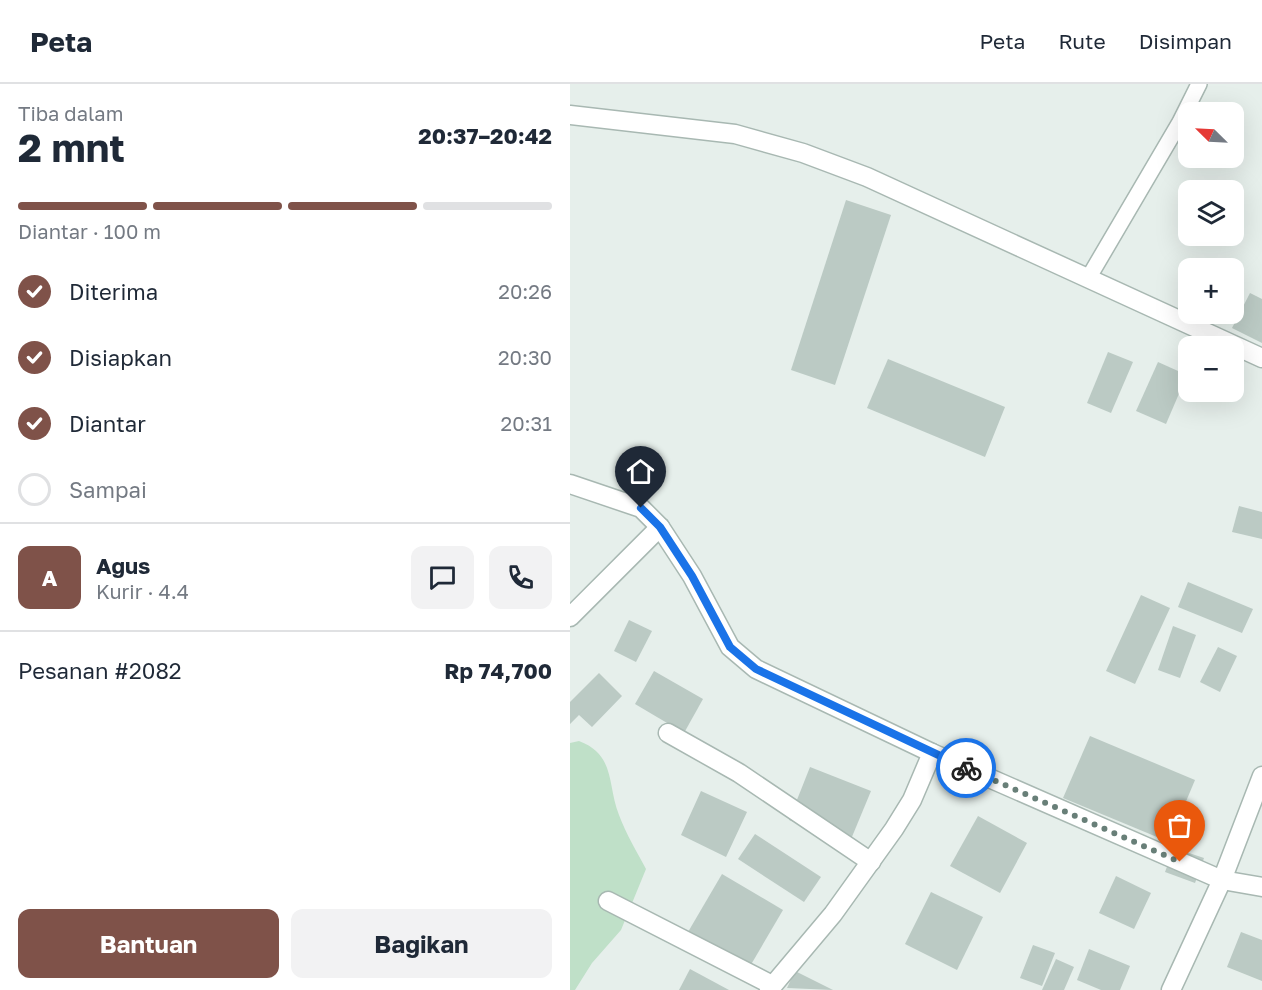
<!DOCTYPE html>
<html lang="id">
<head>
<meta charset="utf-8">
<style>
	body { margin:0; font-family:"Golos Text",sans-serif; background:#f2f2f3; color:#1f2937; height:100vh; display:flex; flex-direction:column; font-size:22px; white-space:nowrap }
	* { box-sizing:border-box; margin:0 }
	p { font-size:20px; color:#747a83 }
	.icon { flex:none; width:33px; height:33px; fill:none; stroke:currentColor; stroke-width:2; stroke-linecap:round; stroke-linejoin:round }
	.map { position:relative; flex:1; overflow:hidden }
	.panel { display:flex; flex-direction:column; background:#fff; width:570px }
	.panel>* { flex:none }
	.needle { width:39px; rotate:294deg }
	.tools { position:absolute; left:608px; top:18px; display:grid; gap:12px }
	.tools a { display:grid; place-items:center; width:66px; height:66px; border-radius:12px; background:#fff; box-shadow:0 6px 24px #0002; font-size:30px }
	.pin { position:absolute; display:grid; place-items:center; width:51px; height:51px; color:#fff; margin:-62px -26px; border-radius:50% 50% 50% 0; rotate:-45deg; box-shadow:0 0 6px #0007 }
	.pin .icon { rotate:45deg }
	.courier { position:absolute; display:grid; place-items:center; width:60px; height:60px; margin:-30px; border:4px solid #1a73e8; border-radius:50%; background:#fff; color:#222; box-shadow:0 2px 8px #0007 }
	.headline em { font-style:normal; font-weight:700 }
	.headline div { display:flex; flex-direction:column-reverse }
	.headline { display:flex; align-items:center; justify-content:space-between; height:102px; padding:0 18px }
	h1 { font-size:39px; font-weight:700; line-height:45px }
	.bar { display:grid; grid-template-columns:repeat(4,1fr); gap:9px 6px; align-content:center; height:72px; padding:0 18px }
	.bar i { height:8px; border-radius:4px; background:#e0e1e3 }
	.bar .active { background:#7f5249 }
	.bar p { grid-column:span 4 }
	.line { display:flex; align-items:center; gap:15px; padding:0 18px; border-top:2px solid #e0e1e3 }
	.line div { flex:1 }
	.round { display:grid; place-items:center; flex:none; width:63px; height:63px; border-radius:12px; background:#f2f2f3 }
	ol { padding:0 18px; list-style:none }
	li { display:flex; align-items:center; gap:18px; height:66px }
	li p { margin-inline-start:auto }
	li .icon { padding:6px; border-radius:50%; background:#7f5249; color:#fff; stroke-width:4 }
	li:last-child { color:#747a83 }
	li i { width:33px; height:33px; border:3px solid #e0e1e3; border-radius:50% }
	.action { display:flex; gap:12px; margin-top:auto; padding:12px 18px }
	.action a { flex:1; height:69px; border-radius:12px; background:#7f5249; color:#fff; font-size:24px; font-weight:700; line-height:69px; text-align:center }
	.action a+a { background:#f2f2f3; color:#1f2937 }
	header { display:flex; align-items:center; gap:36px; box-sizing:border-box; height:84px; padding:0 30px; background:#fff; border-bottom:2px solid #e0e1e3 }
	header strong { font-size:28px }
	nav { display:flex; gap:33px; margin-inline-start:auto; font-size:21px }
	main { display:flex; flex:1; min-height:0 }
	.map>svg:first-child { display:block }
</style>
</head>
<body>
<header>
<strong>Peta</strong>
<nav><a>Peta</a><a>Rute</a><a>Disimpan</a></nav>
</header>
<main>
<section class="panel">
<div class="headline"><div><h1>2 mnt</h1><p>Tiba dalam</p></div><em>20:37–20:42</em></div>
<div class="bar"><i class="active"></i><i class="active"></i><i class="active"></i><i></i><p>Diantar · 100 m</p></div>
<ol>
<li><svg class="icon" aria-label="check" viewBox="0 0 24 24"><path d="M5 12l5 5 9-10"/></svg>Diterima<p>20:26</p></li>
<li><svg class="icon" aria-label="check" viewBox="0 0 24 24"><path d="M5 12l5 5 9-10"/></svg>Disiapkan<p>20:30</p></li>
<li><svg class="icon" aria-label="check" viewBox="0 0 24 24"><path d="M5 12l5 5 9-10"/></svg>Diantar<p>20:31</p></li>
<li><i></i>Sampai</li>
</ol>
<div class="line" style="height:108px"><b class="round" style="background:#7f5249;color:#fff">A</b><div><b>Agus</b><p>Kurir · 4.4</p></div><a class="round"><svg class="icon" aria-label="chat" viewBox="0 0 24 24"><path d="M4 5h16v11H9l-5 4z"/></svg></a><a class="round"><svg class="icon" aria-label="phone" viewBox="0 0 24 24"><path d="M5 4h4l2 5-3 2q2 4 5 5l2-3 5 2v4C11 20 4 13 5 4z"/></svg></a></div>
<div class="line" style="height:78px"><div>Pesanan #2082</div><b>Rp 74,700</b></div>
<div class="action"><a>Bantuan</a><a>Bagikan</a></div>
</section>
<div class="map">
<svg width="692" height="906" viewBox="0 0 692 906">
	<rect width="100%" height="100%" fill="#e6efeb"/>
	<path fill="#bfe0c8" d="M9 657C46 671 37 701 49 731 56 750 67 768 76 785L51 846 22 879 5 906H0V659Z"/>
	<g fill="#bbcac4">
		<path d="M276 116 321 131 265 301 221 286Z"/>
		<path d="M680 209 692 215V259L662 244Z"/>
		<path d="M538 268 563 278 541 329 517 319Z"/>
		<path d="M318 275 435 323 415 373 297 324Z"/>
		<path d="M588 278 617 291 596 340 566 327Z"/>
		<path d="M669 422 692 428V455L662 448Z"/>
		<path d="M618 498 683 525 672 549 608 523Z"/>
		<path d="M571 511 600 524 565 600 536 587Z"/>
		<path d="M59 536 82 547 66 578 44 567Z"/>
		<path d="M603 542 626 551 610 594 588 586Z"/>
		<path d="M648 563 667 572 650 608 630 598Z"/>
		<path d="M84 587 133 615 114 649 65 620Z"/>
		<path d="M29 589 52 612 22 643 9 631 0 640V618Z"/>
		<path d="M520 652 625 696 599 758 493 714Z"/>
		<path d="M240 683 301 707 279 760 219 736Z"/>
		<path d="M131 707 177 728 156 773 111 751Z"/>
		<path d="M408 732 457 759 430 809 380 782Z"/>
		<path d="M185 750 251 793 234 818 168 775Z"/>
		<path d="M604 764 634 774 625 799 595 788Z"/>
		<path d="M152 790 213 826 179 884 118 848Z"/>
		<path d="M546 792 581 809 564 845 529 829Z"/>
		<path d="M361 808 413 833 387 886 335 860Z"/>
		<path d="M671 848 692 856V897L657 883Z"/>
		<path d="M463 861 485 869 472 902 450 894Z"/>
		<path d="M519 865 560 882 550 906H531L507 896Z"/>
		<path d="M486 875 504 883 494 906H472Z"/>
		<path d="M120 885 159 906H109Z"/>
		<path d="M225 887 263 906 217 904Z"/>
	</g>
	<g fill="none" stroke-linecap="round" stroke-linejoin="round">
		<defs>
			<path id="service" d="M519 193 610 38 629 0"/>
			<g id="minor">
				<path d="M0 31 165 50 233 69 297 93 692 274"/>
				<path d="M0 400 71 424 90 443 122 492 160 563 186 585 362 669"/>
				<path d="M0 533 90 443"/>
				<path d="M98 649 169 689 301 778"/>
				<path d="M38 817 202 901"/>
				<path d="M199 906 263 830 324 745 342 716 362 669 652 796 692 803"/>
				<path d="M601 906 652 796 692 692"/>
			</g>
		</defs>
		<use href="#service" stroke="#a8b8b2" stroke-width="18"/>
		<use href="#minor" stroke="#a8b8b2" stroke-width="21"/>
		<use href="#service" stroke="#fff" stroke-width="15"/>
		<use href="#minor" stroke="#fff" stroke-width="18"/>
	</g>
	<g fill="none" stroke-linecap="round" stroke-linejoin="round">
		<path stroke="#687f78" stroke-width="6" stroke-dasharray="0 10.8" d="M396 684 610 778"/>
		<path stroke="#1a73e8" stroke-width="8" d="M71 424 90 443 122 492 160 563 186 585 396 684"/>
	</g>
</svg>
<div class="tools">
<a><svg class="needle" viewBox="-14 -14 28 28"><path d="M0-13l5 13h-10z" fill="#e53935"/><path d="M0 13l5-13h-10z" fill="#747a83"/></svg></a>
<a><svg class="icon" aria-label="layers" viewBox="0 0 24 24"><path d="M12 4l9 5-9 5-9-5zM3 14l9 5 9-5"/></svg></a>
<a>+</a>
<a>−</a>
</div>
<div class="pin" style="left:610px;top:778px;background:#ea580c"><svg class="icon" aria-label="bag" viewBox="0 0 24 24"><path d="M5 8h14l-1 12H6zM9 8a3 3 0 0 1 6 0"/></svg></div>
<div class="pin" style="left:71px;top:424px;background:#1f2937"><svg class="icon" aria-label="home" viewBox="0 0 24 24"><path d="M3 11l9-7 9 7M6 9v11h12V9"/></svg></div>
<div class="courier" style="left:396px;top:684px"><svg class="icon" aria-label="bike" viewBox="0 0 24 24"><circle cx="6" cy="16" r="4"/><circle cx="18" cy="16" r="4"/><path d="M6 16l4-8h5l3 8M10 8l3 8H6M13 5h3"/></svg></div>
</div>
</main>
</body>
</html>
